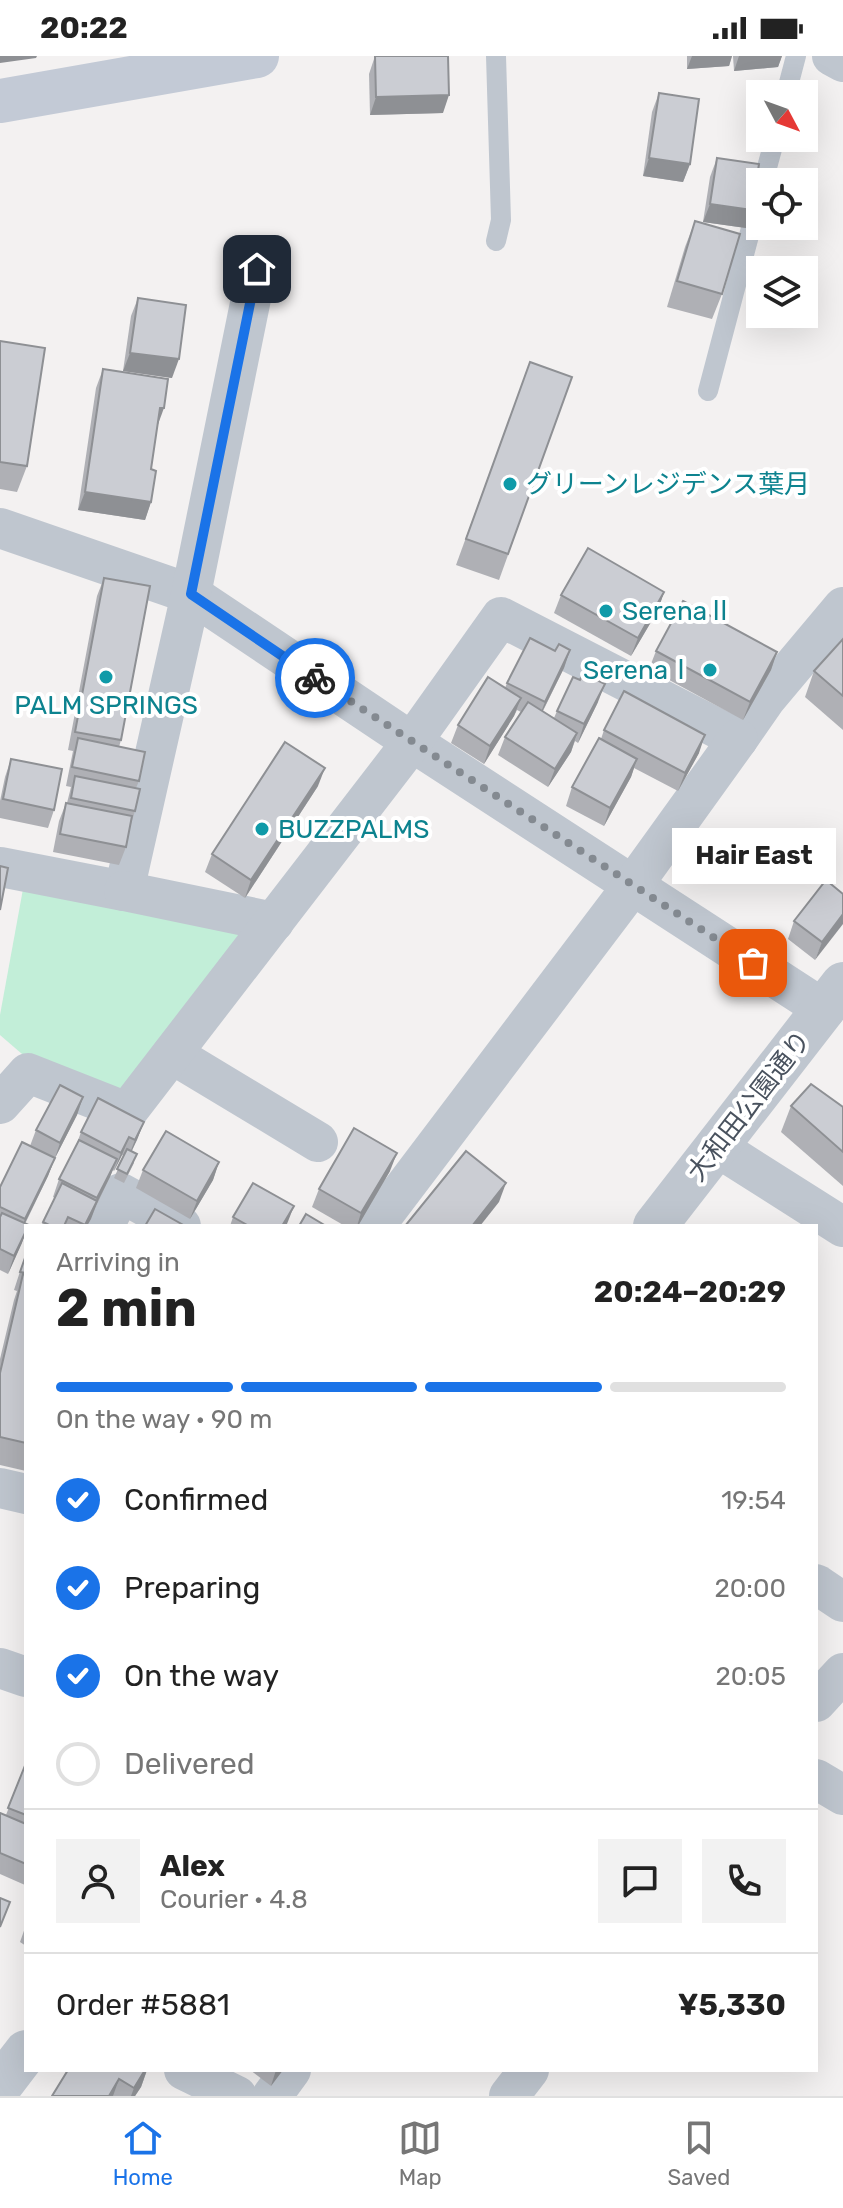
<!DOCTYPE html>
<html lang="en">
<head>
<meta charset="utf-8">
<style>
	body { margin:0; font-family:Rubik,"Noto Sans JP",sans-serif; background:#f2f2f2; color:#222; height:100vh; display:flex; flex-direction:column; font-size:30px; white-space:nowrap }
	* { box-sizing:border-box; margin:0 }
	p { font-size:26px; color:#767676 }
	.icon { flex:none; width:44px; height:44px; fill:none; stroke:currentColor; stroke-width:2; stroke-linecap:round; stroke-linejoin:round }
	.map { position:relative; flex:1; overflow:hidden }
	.details { position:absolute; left:24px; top:1168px; width:794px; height:848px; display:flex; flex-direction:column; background:#fff; border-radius:0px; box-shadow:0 8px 32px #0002 }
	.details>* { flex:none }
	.needle { width:52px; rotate:131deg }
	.buttons { position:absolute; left:746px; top:24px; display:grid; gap:16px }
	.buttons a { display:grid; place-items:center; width:72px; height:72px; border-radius:0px; background:#fff; box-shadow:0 8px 32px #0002; font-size:40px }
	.pin { position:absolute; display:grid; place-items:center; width:68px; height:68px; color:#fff; margin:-34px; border-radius:16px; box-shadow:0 4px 12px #0006 }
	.courier { position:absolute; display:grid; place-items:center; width:80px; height:80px; margin:-40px; border:6px solid #1a73e8; border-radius:50%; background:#fff; color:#222; box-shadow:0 2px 10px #0007 }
	.bubble { position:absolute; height:56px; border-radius:0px; background:#fff; box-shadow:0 8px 32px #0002; font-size:26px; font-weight:700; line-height:56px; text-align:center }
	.headline em { font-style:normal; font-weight:700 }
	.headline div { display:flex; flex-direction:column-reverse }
	.headline { display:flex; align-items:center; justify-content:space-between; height:136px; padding:0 32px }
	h1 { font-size:52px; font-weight:700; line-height:60px }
	.bar { display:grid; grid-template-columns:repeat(4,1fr); gap:12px 8px; align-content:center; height:96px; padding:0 32px }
	.bar i { height:10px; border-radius:6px; background:#e0e0e0 }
	.bar .current { background:#1a73e8 }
	.bar p { grid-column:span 4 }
	.line { display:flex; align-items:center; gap:20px; padding:0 32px; border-top:2px solid #e0e0e0 }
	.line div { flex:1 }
	.round { display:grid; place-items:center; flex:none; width:84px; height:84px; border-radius:0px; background:#f2f2f2 }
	ol { padding:0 32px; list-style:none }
	li { display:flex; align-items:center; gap:24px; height:88px }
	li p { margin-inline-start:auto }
	li .icon { padding:8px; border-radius:50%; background:#1a73e8; color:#fff; stroke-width:4 }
	li:last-child { color:#767676 }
	li i { width:44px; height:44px; border:4px solid #e0e0e0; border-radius:50% }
	.status { display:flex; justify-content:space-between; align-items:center; height:56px; padding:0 40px; background:#fff; direction:ltr }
	.status svg { height:22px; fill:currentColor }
	.menu { display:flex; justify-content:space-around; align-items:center; height:112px; border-top:2px solid #e0e0e0; background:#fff; font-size:22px; color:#767676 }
	.menu a { display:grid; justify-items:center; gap:4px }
	.menu .current { color:#1a73e8 }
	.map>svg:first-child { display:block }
</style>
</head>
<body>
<div class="status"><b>20:22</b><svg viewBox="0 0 49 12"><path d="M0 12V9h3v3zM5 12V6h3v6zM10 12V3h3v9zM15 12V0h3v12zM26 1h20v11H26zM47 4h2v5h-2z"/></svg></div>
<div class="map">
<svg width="843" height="2040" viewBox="0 0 843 2040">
	<rect width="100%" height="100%" fill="#f3f1f1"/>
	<path fill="#c2eed8" d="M23 833 240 877 131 1039 29 1004 0 979V959Z"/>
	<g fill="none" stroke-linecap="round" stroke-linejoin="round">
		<g stroke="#bfc6cf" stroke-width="20">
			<path d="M496 0 501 164 496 185"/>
			<path d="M786 38 796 0"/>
			<path d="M763 126 775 82"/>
			<path d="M708 335 760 138"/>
		</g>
		<g stroke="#bfc6cf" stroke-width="40">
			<path d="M832 0 843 6"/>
			<path d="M0 472 191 538 412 686 825 954"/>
			<path d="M0 811 124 835 191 538 257 213"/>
			<path d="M124 835 274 866"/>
			<path d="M172 998 318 1086"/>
			<path d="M0 1048 28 1017 127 1056 412 686 501 561 738 683 765 644 843 551"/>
			<path d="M717 1091 843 1171"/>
			<path d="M104 1170 121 1137 181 1170"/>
			<path d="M375 1170 633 829 738 683"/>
			<path d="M0 1432 26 1438"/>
			<path d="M816 1528 843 1546"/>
			<path d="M0 1612 26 1621"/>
			<path d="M816 1646 843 1617"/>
			<path d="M816 1723 843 1739"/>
			<path d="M184 2014 237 2040"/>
			<path d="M272 2040 291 2014"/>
			<path d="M509 2040 529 2014"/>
		</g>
		<g stroke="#bfc6cf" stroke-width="44">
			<path d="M655 1170 843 928"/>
			<path d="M0 2030 26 1996"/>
		</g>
		<path stroke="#c3cad6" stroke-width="44" d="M0 45 257 0"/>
	</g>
	<g fill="#afb0b5">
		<path d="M375 0 443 57 370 59 369 18Z"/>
		<path d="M687 0H732L729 10 687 13Z"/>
		<path d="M733 0H782L778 11 734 15Z"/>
		<path d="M659 37 690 108 683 126 643 120 652 56Z"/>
		<path d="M717 102 746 172 703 166 710 121Z"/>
		<path d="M695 165 722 238 712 263 667 251 685 191Z"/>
		<path d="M138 242 172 322 123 315 131 260Z"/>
		<path d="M0 285 27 410 17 436 0 433Z"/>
		<path d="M530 306 572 321 499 524 456 509Z"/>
		<path d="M103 313 157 371 151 413V446L145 464 78 454 96 332Z"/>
		<path d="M104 522 121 684 119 691 139 725 136 732 135 755 130 771 126 791 119 809 53 796 59 765 66 747H67L71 731 66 730 73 695 68 694 97 540Z"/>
		<path d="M664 536 658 554 631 600 554 557 561 539Z"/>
		<path d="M843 583V674L805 641 814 615Z"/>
		<path d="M570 594 564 612 543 655 554 662 557 655 598 646 578 687 575 685 571 696 548 731 498 699 505 681 521 656 517 654 514 660 484 708 451 687 458 669 505 632 507 627 555 595Z"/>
		<path d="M656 595 777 596 771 614 743 664 649 613Z"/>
		<path d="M604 674 699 697 678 735 634 712 631 721 604 770 566 750 572 731 601 683Z"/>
		<path d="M11 703 54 754 48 772 0 762V745L5 721Z"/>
		<path d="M318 730 245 842 205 816 212 798Z"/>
		<path d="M843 838 815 904 788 883 794 865Z"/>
		<path d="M83 1041 77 1059 55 1102 48 1120 25 1168 26 1177 8 1218 0 1214V1131L30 1090 36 1074Z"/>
		<path d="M791 1050 843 1051V1130L781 1076Z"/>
		<path d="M144 1066 132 1095 134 1107 124 1127 114 1122 124 1100 122 1099 114 1115 113 1114 87 1170H41L55 1142 53 1141 59 1123 75 1093 81 1076Z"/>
		<path d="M219 1106 213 1124 190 1163 136 1132 143 1114Z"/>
		<path d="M390 1115 358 1170H345L312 1151 319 1133Z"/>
		<path d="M233 1161 286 1170H230Z"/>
		<path d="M26 1197V1415L0 1409V1303L14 1244 17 1235 14 1234Z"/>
		<path d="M26 1707V1827L25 1829 0 1818V1757L6 1759Z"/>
		<path d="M26 1869V1890L20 1886Z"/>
		<path d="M68 2014H147L141 2031 135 2040H52Z"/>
		<path d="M250 2014H283L271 2030Z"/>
	</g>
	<g fill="#8e9094">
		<path d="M0 0H37L36 2 0 7Z"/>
		<path d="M692 0H732L729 10 687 13Z"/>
		<path d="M739 0H782L778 11 734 15Z"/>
		<path d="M449 39 443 57 370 59 376 41Z"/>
		<path d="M649 102 690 108 683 126 643 120Z"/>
		<path d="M710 148 752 154 746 172 703 166Z"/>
		<path d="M130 297 179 303 172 322 123 315Z"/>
		<path d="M160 352H164L157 371Z"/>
		<path d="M85 436 151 446 145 464 78 454Z"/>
		<path d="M664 536 658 554 631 600 638 582Z"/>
		<path d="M570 594 564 612 538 664 545 646Z"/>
		<path d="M777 596 771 614 743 664 750 646Z"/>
		<path d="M605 628 598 646 578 687 584 668Z"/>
		<path d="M521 642 514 660 484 708 490 690Z"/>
		<path d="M577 677 571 696 548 731 555 713Z"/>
		<path d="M705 679 699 697 678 735 685 717Z"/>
		<path d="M637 703 631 721 604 770 610 752Z"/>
		<path d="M325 712 318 730 245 842 251 824Z"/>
		<path d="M843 858V868L815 904 822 886Z"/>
		<path d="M83 1041 77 1059 55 1102 48 1120 18 1181 25 1163 54 1105 60 1087Z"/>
		<path d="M144 1066 137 1084 128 1102 135 1084Z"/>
		<path d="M129 1081 122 1099 114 1115 121 1097Z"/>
		<path d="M397 1097 390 1115 358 1170H357L361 1157Z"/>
		<path d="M117 1103 110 1121 97 1147 91 1163 87 1170H84L97 1142Z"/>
		<path d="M219 1106 213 1124 190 1163 197 1145Z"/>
		<path d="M506 1127 499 1146 480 1170H472Z"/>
		<path d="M294 1150 287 1168 286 1170H282Z"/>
		<path d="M26 1175 22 1187 8 1218 14 1200Z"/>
		<path d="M145 2014H147L141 2031 135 2040H131L134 2032Z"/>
		<path d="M276 2014H283L271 2030Z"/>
		<path d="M119 2023 113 2040H109Z"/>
	</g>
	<g fill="#cbcdd3" stroke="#8e9094" stroke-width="2">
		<path d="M375 0H448L449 39 376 41Z"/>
		<path d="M659 37 699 43 690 108 649 102Z"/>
		<path d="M717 102 759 108 752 154 710 148Z"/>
		<path d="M695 165 740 178 722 238 677 225Z"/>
		<path d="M138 242 186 249 179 303 130 297Z"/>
		<path d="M0 285 45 292 27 410 0 406Z"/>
		<path d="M530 306 572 321 508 498 466 483Z"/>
		<path d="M103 313 168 323 164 352H160L151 413 156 415 151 446 85 436Z"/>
		<path d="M588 492 664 536 638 582 561 539Z"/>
		<path d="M104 522 150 530 121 684 75 676Z"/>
		<path d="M683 545 777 596 750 646 656 595Z"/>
		<path d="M530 582 555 595 559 588 570 594 545 646 507 627Z"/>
		<path d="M843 583V640L814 615Z"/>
		<path d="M583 617 605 628 584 668 557 655 573 621 580 624Z"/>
		<path d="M488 621 521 642 490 690 458 669Z"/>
		<path d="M624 635 705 679 685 717 604 674Z"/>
		<path d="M528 646 577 677 555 713 505 681Z"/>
		<path d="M78 682 145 696 139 725 72 711Z"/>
		<path d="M599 682 637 703 610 752 572 731Z"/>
		<path d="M285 686 325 712 251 824 212 798Z"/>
		<path d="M11 703 62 713 54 754 3 743Z"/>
		<path d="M75 720 140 733 135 755 71 742Z"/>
		<path d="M66 747 132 760 126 791 60 778Z"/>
		<path d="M0 810 8 812 0 854Z"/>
		<path d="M826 824 843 838V858L822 886 794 865Z"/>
		<path d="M811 1028 843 1051V1096L791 1050Z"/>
		<path d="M60 1029 83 1041 60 1087 36 1074Z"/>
		<path d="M98 1042 144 1066 135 1084 129 1081 121 1097 81 1076Z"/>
		<path d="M354 1072 397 1097 361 1157 319 1133Z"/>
		<path d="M166 1075 219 1106 197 1145 143 1114Z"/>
		<path d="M79 1084 117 1103 97 1142 59 1123Z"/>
		<path d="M22 1086 55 1102 25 1163 0 1151V1131Z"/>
		<path d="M127 1093 137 1098 127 1118 117 1113Z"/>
		<path d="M466 1095 506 1127 472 1170H405Z"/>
		<path d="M62 1127 97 1145 85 1169 68 1161 64 1170H51L43 1166Z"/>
		<path d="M253 1127 294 1150 282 1170H249L233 1161Z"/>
		<path d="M155 1153 185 1170H145Z"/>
		<path d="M2 1157 29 1169 26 1170V1175L14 1200 0 1193V1161Z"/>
		<path d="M306 1158 326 1170H299Z"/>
		<path d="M26 1199V1217L20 1216Z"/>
		<path d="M23 1218 26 1219V1387L0 1381V1317Z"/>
		<path d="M26 1707V1759L8 1752Z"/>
		<path d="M0 1757 26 1768V1808L0 1797Z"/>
		<path d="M0 1842 10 1846 0 1871Z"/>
		<path d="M68 2014H145L134 2032 119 2023 109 2040H52Z"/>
	</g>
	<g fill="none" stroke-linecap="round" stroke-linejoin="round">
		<path stroke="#848a91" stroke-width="8" stroke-dasharray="0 14.4" d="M315 622 753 907"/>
		<path stroke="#1a73e8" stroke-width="10" d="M257 213 191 538 315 622"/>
	</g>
	<g fill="#0f9aa8" stroke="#fff" stroke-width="3">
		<circle cx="510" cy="428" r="8"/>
		<circle cx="606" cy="555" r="8"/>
		<circle cx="710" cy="614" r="8"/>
		<circle cx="106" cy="621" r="8"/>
		<circle cx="262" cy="773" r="8"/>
	</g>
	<g text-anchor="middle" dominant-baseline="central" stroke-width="8" stroke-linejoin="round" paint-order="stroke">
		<g font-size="26" fill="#0d838f" stroke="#fff" text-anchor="start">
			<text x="526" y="428">グリーンレジデンス葉月</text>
			<text x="622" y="555">SerenaⅡ</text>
			<text x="694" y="614" text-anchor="end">SerenaⅠ</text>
			<text x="106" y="649" text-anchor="middle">PALM SPRINGS</text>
			<text x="278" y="773">BUZZPALMS</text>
		</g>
		<g font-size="26" fill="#49525e" stroke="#fff">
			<text transform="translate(749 1050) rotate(-52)">大和田公園通り</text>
		</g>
	</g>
</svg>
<div class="buttons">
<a><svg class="needle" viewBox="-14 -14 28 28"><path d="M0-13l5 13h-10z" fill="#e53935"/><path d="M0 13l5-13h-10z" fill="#767676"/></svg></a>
<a><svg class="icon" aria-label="locate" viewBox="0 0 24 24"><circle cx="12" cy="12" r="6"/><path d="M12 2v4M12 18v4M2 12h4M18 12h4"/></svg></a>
<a><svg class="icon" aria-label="layers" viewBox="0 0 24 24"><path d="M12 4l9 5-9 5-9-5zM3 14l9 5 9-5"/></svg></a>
</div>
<div class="pin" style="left:753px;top:907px;background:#ea580c"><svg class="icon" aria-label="bag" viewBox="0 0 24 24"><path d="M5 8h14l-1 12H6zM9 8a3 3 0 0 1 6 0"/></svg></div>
<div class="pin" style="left:257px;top:213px;background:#1f2937"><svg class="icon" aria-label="home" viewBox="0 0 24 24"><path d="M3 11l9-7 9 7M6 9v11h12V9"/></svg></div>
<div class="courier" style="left:315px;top:622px"><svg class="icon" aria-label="bike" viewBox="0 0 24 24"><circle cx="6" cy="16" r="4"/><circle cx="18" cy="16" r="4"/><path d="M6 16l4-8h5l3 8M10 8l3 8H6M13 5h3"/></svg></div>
<div class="bubble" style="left:672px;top:772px;width:164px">Hair East</div>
<section class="details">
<div class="headline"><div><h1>2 min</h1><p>Arriving in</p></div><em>20:24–20:29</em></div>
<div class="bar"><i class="current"></i><i class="current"></i><i class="current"></i><i></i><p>On the way · 90 m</p></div>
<ol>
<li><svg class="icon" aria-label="check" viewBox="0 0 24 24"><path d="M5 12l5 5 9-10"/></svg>Confirmed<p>19:54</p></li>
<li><svg class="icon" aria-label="check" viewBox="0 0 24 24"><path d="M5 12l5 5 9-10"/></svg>Preparing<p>20:00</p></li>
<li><svg class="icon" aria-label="check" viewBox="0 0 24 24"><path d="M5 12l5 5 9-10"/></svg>On the way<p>20:05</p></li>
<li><i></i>Delivered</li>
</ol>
<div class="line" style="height:144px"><a class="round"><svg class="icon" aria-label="person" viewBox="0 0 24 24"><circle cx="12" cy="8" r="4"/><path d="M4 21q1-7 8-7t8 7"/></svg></a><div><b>Alex</b><p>Courier · 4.8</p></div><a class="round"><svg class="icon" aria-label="chat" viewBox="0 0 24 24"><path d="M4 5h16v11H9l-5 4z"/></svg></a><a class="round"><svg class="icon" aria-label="phone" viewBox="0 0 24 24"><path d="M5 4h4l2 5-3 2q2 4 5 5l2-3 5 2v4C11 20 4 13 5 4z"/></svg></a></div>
<div class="line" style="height:104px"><div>Order #5881</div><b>¥5,330</b></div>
</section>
</div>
<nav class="menu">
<a class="current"><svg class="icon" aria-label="home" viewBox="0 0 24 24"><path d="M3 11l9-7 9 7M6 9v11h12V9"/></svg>Home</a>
<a><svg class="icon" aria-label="map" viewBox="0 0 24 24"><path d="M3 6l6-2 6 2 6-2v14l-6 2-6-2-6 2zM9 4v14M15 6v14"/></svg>Map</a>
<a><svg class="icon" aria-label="saved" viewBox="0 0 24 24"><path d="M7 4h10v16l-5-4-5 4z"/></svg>Saved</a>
</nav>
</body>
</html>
